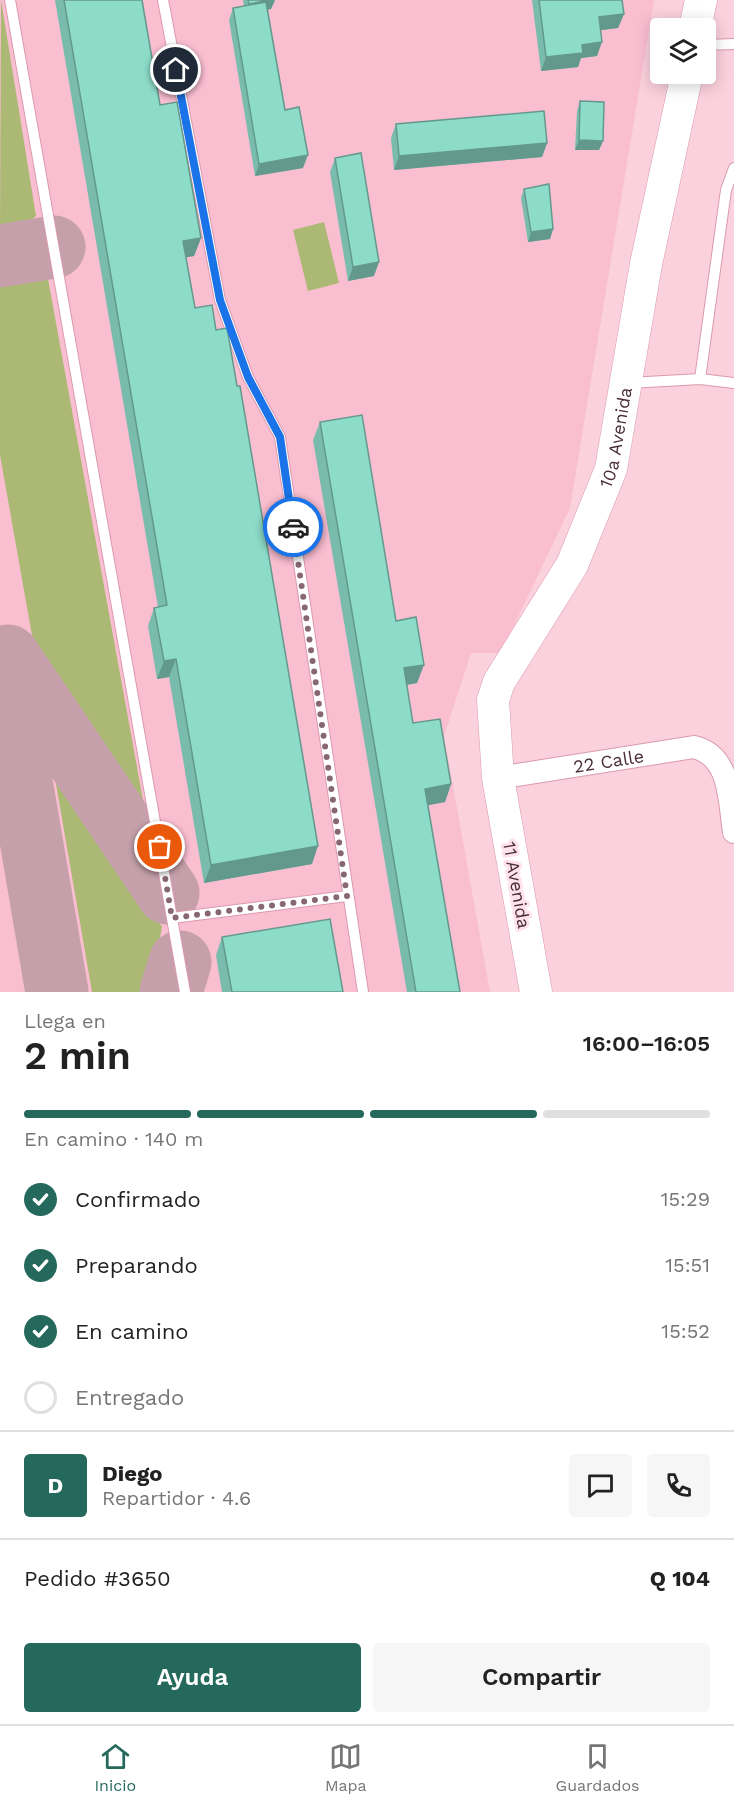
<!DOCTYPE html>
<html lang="es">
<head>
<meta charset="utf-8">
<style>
	body { margin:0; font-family:"Work Sans",sans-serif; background:#f6f6f6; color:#222; height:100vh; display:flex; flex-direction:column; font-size:22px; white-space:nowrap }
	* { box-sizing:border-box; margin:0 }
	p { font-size:20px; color:#767676 }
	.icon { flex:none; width:33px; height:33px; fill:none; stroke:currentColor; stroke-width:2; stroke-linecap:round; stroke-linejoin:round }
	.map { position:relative; height:992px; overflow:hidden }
	.details { display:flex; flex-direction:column; background:#fff; flex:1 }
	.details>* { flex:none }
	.buttons { position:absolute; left:650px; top:18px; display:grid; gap:12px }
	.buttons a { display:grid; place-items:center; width:66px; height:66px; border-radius:6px; background:#fff; box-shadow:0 3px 15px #0003; font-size:30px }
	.pin { position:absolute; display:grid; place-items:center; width:51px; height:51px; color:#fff; margin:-26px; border:3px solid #fff; border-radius:50%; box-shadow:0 2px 6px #0007 }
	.courier { position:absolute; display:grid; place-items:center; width:60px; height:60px; margin:-30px; border:4px solid #1a73e8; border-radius:50%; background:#fff; color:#222; box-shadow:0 2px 8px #0007 }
	.overview em { font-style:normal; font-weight:600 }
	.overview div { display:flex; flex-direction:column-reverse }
	.overview { display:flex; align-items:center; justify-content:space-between; height:102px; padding:0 24px }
	h1 { font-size:39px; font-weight:600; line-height:45px }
	.bar { display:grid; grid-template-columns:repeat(4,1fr); gap:9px 6px; align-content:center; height:72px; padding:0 24px }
	.bar i { height:8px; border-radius:4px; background:#e0e0e0 }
	.bar .on { background:#24695c }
	.bar p { grid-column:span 4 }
	.line { display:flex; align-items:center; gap:15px; padding:0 24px; border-top:2px solid #e0e0e0 }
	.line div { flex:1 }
	.round { display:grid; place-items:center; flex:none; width:63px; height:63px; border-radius:6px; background:#f6f6f6 }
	ol { padding:0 24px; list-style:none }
	li { display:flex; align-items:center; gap:18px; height:66px }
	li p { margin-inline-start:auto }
	li .icon { padding:6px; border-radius:50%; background:#24695c; color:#fff; stroke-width:4 }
	li:last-child { color:#767676 }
	li i { width:33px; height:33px; border:3px solid #e0e0e0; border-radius:50% }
	.primary-button { display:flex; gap:12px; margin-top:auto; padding:12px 24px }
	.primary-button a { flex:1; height:69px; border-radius:6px; background:#24695c; color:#fff; font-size:24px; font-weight:600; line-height:69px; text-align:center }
	.primary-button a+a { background:#f6f6f6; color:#222 }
	.tabs { display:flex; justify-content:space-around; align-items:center; height:84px; border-top:2px solid #e0e0e0; background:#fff; font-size:16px; color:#767676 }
	.tabs a { display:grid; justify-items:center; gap:3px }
	.tabs .on { color:#24695c }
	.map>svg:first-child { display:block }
</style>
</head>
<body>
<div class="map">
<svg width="734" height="992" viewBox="0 0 734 992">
	<rect width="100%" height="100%" fill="#fad1dd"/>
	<path fill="#fabed1" d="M0 0H654L570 508 501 653H471L444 736 490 992H0Z"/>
	<g fill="#abb974">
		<path d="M1 0 36 216 22 230 0 234Z"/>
		<path d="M324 222 339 283 308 291 293 230Z"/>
		<path d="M30 266 48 279 147 822 145 827 139 825 36 658 0 455V271Z"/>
		<path d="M55 757H60L63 763 162 927 150 992H92L52 761Z"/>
	</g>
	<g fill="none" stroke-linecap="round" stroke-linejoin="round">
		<g stroke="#c5a0ab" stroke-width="63">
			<path d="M0 256 54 247"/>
			<path d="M8 656 168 893"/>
			<path d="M0 658 57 992"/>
			<path d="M171 992 180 962"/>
		</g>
		<defs>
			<g id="service">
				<path d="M10 0 185 992"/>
				<path d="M163 0 220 300 248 377 280 437 363 992"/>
				<path d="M705 45 734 44"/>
				<path d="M700 379 726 190 734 168"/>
				<path d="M629 383 700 379 734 383"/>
				<path d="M172 918 347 896"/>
			</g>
			<g id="minor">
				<path id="s1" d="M498 778 694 747C731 756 729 800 734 832"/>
			</g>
			<g id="secondary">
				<path d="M695 28 701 0"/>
				<path id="s2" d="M536 992 498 778 493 700 499 682 572 565 611 469 646 264 687 74"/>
			</g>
		</defs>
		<use href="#service" stroke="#db9aaf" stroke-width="12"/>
		<use href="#minor" stroke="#db9aaf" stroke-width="24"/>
		<use href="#secondary" stroke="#db9aaf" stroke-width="33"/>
		<use href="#service" stroke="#fff" stroke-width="10"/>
		<use href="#minor" stroke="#fff" stroke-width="22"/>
		<use href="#secondary" stroke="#fff" stroke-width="32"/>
	</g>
	<g fill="#79bcad">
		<path d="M55 0H142L160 105 201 238 194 256 186 257 195 308 312 864 204 883 169 677 157 679 148 626 154 608 158 607Z"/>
		<path d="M243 0H275L271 9 267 10 285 110 303 168 255 176 229 20 233 8 244 6Z"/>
		<path d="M532 0H622L624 14 618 28 601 30 597 56 581 58 578 67 541 71Z"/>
		<path d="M580 101 603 141 599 150H575L577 111Z"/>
		<path d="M396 124 547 143 542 157 394 170 391 138Z"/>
		<path d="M335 158 374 276 348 281 330 172Z"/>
		<path d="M524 189 553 229 550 239 528 242 521 198Z"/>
		<path d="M320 422 417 683 407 685 413 723 451 784 445 802 428 805 460 992H407L313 440Z"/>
		<path d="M222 937 343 992H222L216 955Z"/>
	</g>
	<g fill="#63998d">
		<path d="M270 0H275L271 9 245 13 249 4Z"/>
		<path d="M624 14 618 28 594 31 599 17Z"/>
		<path d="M602 42 597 56 581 58 578 67 541 71 546 57 582 45Z"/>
		<path d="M579 140 603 141 599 150H575Z"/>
		<path d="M547 143 542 157 394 170 399 156Z"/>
		<path d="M308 155 303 168 255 176 259 164Z"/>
		<path d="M553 229 550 239 528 242 531 232Z"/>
		<path d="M201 238 194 256 177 259 183 241Z"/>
		<path d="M379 262 374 276 348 281 353 267Z"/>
		<path d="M176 659 169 677 157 679 164 661Z"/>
		<path d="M424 665 417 683 398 686 404 668Z"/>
		<path d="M451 784 445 802 419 807 425 789Z"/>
		<path d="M318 846 312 864 204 883 211 865Z"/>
	</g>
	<g fill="#8ddbc9" stroke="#63998d" stroke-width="1.5">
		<path d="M64 0H142L160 105 177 102 201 238 183 241 195 308 212 305 216 330 227 328 237 386H240L318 846 211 865 176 659 164 661 154 608 167 605Z"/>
		<path d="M248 0H270L249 4Z"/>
		<path d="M539 0H622L624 14 599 17 602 42 582 45 583 53 546 57Z"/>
		<path d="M266 2 285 110 299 107 308 155 259 164 233 8Z"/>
		<path d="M580 101 604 102 603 141 579 140Z"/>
		<path d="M544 111 547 143 399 156 396 124Z"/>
		<path d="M361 153 379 262 353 267 335 158Z"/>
		<path d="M549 184 553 229 531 232 524 189Z"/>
		<path d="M362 415 396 621 416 617 424 665 404 668 413 723 440 719 451 784 425 789 460 992H416L320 422Z"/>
		<path d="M330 919 343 992H232L222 937Z"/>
	</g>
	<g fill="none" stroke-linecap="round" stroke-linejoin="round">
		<path stroke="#876771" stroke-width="6" stroke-dasharray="0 10.8" d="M160 847 172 918 347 896 293 527"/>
		<path stroke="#1a73e8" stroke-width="8" d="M176 70 220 300 248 377 280 437 293 527"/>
	</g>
	<g text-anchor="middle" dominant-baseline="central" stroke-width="6" stroke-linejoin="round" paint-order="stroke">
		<g font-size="18" fill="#492e37" stroke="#ffe2eb">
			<text stroke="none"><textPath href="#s2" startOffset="588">10a Avenida</textPath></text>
			<text stroke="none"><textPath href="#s1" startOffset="112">22 Calle</textPath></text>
			<text transform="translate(517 885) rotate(80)">11 Avenida</text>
		</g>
	</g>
</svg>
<div class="buttons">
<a><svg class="icon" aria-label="layers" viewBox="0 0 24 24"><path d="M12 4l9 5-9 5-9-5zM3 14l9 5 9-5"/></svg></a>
</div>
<div class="pin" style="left:160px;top:847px;background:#ea580c"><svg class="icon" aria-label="bag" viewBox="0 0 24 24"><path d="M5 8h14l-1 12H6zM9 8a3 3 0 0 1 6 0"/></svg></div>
<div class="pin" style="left:176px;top:70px;background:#1f2937"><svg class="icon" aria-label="home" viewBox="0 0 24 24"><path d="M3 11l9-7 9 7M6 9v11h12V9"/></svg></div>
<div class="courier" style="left:293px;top:527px"><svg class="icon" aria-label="car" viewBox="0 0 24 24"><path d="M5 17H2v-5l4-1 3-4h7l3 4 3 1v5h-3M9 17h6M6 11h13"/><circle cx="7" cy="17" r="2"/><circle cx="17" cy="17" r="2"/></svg></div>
</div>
<section class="details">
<div class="overview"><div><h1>2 min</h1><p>Llega en</p></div><em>16:00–16:05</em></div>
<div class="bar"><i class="on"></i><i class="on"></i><i class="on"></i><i></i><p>En camino · 140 m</p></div>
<ol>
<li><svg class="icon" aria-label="check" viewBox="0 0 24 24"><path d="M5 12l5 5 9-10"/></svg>Confirmado<p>15:29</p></li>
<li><svg class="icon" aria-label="check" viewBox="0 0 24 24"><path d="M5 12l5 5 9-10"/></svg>Preparando<p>15:51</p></li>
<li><svg class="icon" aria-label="check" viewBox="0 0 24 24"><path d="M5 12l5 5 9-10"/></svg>En camino<p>15:52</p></li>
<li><i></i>Entregado</li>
</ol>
<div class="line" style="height:108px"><b class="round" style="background:#24695c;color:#fff">D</b><div><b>Diego</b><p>Repartidor · 4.6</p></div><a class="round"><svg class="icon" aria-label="chat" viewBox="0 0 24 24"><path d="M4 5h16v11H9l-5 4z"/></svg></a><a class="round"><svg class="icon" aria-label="phone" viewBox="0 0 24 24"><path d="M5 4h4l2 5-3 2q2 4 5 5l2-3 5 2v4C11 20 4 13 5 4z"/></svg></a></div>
<div class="line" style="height:78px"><div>Pedido #3650</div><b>Q 104</b></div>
<div class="primary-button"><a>Ayuda</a><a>Compartir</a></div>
</section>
<nav class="tabs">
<a class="on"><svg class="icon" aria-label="home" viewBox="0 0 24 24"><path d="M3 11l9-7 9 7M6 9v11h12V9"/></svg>Inicio</a>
<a><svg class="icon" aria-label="map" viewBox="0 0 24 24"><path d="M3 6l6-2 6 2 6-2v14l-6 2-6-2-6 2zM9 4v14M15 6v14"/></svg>Mapa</a>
<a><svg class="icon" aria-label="saved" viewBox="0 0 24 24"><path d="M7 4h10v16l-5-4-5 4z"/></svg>Guardados</a>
</nav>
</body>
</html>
